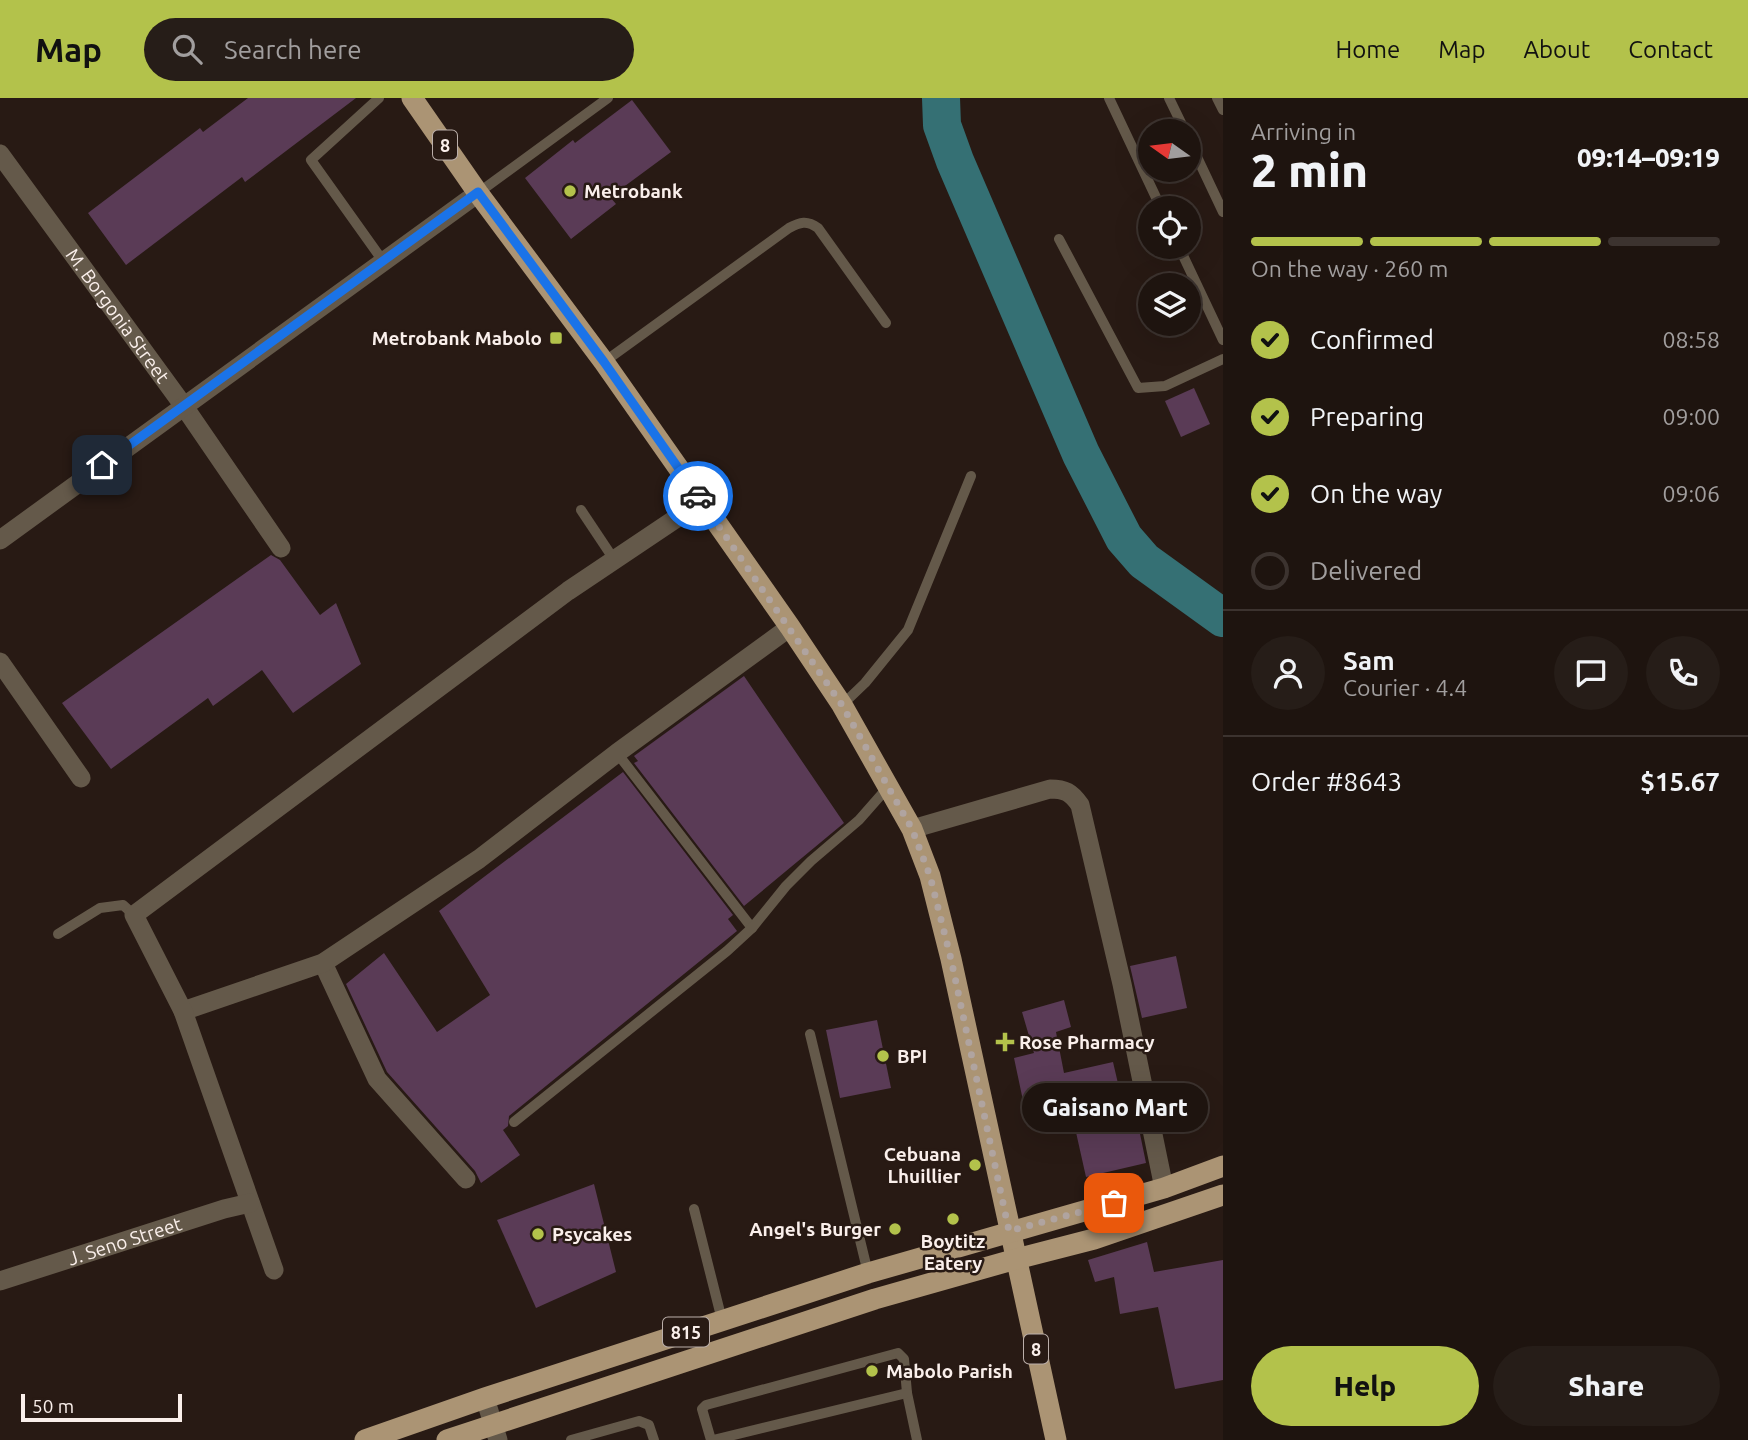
<!DOCTYPE html>
<html lang="en">
<head>
<meta charset="utf-8">
<style>
	body { margin:0; font-family:Ubuntu,sans-serif; background:#261d18; color:#f1f3f6; height:100vh; display:flex; flex-direction:column; font-size:26px; white-space:nowrap }
	* { box-sizing:border-box; margin:0 }
	p { font-size:23px; color:#a19e9e }
	.icon { flex:none; width:38px; height:38px; fill:none; stroke:currentColor; stroke-width:2; stroke-linecap:round; stroke-linejoin:round }
	.map { position:relative; flex:1; overflow:hidden }
	.drawer { display:flex; flex-direction:column; background:#1e140f; width:525px }
	.drawer>* { flex:none }
	.needle { width:46px; rotate:284deg }
	.controls { position:absolute; left:1138px; top:21px; display:grid; gap:14px }
	.controls a { display:grid; place-items:center; width:63px; height:63px; border-radius:50%; background:#1e140f; box-shadow:0 7px 28px #0002,0 0 0 2px #3c332f; font-size:35px }
	.scale { position:absolute; left:21px; bottom:18px; width:161px; box-sizing:border-box; padding-left:7px; border:4px solid #faefeb; border-top:0; font-size:19px; line-height:24px; white-space:nowrap; color:#faefeb; -webkit-text-stroke:5px #281a14; paint-order:stroke }
	.pin { position:absolute; display:grid; place-items:center; width:60px; height:60px; color:#fff; margin:-30px; border-radius:14px; box-shadow:0 4px 10px #0006 }
	.courier { position:absolute; display:grid; place-items:center; width:70px; height:70px; margin:-35px; border:5px solid #1a73e8; border-radius:50%; background:#fff; color:#222; box-shadow:0 2px 9px #0007 }
	.bubble { position:absolute; height:49px; border-radius:24px; background:#1e140f; box-shadow:0 7px 28px #0002,0 0 0 2px #3c332f; font-size:23px; font-weight:800; line-height:49px; text-align:center }
	.overview em { font-style:normal; font-weight:800 }
	.overview div { display:flex; flex-direction:column-reverse }
	.overview { display:flex; align-items:center; justify-content:space-between; height:119px; padding:0 28px }
	h1 { font-size:46px; font-weight:800; line-height:52px }
	.bar { display:grid; grid-template-columns:repeat(4,1fr); gap:10px 7px; align-content:center; height:84px; padding:0 28px }
	.bar i { height:9px; border-radius:5px; background:#3c332f }
	.bar .selected { background:#b3c24b }
	.bar p { grid-column:span 4 }
	.line { display:flex; align-items:center; gap:18px; padding:0 28px; border-top:2px solid #3c332f }
	.line div { flex:1 }
	.round { display:grid; place-items:center; flex:none; width:74px; height:74px; border-radius:37px; background:#261d18 }
	ol { padding:0 28px; list-style:none }
	li { display:flex; align-items:center; gap:21px; height:77px }
	li p { margin-inline-start:auto }
	li .icon { padding:7px; border-radius:50%; background:#b3c24b; color:#111; stroke-width:4 }
	li:last-child { color:#a19e9e }
	li i { width:38px; height:38px; border:4px solid #3c332f; border-radius:50% }
	.primary-button { display:flex; gap:14px; margin-top:auto; padding:14px 28px }
	.primary-button a { flex:1; height:80px; border-radius:42px; background:#b3c24b; color:#111; font-size:28px; font-weight:800; line-height:80px; text-align:center }
	.primary-button a+a { background:#261d18; color:#f1f3f6 }
	header { display:flex; align-items:center; gap:42px; box-sizing:border-box; height:98px; padding:0 35px; background:#b3c24b; color:#111 }
	header strong { font-size:33px }
	nav { display:flex; gap:38px; margin-inline-start:auto; font-size:24px }
	.search { width:490px; height:63px; background:#261d18; display:flex; align-items:center; gap:18px; box-sizing:border-box; padding:0 24px; border-radius:38px; color:#a19e9e; font-size:26px }
	main { display:flex; flex:1; min-height:0 }
	.map>svg:first-child { display:block }
</style>
</head>
<body>
<header>
<strong>Map</strong>
<div class="search"><svg class="icon" aria-label="search" viewBox="0 0 24 24"><circle cx="10" cy="10" r="6"/><path d="M15 15l6 6"/></svg>Search here</div>
<nav><a>Home</a><a>Map</a><a>About</a><a>Contact</a></nav>
</header>
<main>
<div class="map">
<svg width="1223" height="1342" viewBox="0 0 1223 1342">
	<rect width="100%" height="100%" fill="#281a14"/>
	<g fill="none" stroke-linecap="round" stroke-linejoin="round">
		<path stroke="#357074" stroke-width="38" d="M941 0 942 27 955 63 1081 356 1124 440 1144 463 1223 520"/>
	</g>
	<g fill="#5a3b56">
		<path d="M248 0H356L245 84 242 79 126 167 88 115 200 30 203 34Z"/>
		<path d="M632 2 671 54 610 99 616 106 571 141 525 80 573 42 575 45Z"/>
		<path d="M1194 290 1210 326 1181 339 1165 303Z"/>
		<path d="M271 457 280 462 320 517 336 505 361 566 293 615 262 572 213 608 208 600 111 671 62 605Z"/>
		<path d="M744 578 844 725 744 808 634 665 638 663 634 658Z"/>
		<path d="M623 674 733 817 728 821 737 833 509 1018 508 1028 503 1032 520 1057 481 1085 475 1073 387 974 346 886 384 855 437 934 490 897 439 813Z"/>
		<path d="M1176 858 1187 910 1142 920 1130 868Z"/>
		<path d="M1064 902 1071 929 1056 934 1064 975 1113 964 1120 994 1131 992 1146 1065 1086 1079 1069 1003 1025 1012 1014 960 1034 955 1022 914Z"/>
		<path d="M877 922 891 990 840 1000 826 932Z"/>
		<path d="M594 1086 616 1174 536 1210 497 1122Z"/>
		<path d="M1147 1144 1154 1174 1223 1162V1282L1175 1291 1158 1209 1120 1216 1114 1179 1095 1184 1088 1162Z"/>
	</g>
	<g fill="none" stroke-linecap="round" stroke-linejoin="round">
		<g stroke="#64594a" stroke-width="10">
			<path d="M379 0 311 62 383 163"/>
			<path d="M1109 0 1161 110"/>
			<path d="M1169 0 1185 33"/>
			<path d="M1217 0 1223 12"/>
			<path d="M1188 40 1223 114"/>
			<path d="M478 95 608 0"/>
			<path d="M1059 141 1138 290 1165 288 1223 261"/>
			<path d="M1179 149 1223 242"/>
			<path d="M604 264 789 130C800 124 807 122 818 130L886 225"/>
			<path d="M581 412 615 463"/>
			<path d="M842 607 865 585 908 532 971 378"/>
			<path d="M617 655 752 830"/>
			<path d="M58 836 100 810 123 807 134 817"/>
			<path d="M810 936 868 1175"/>
			<path d="M514 1024 727 853 752 830 786 788 811 763 859 722 888 689"/>
			<path d="M694 1111 722 1222"/>
			<path d="M571 1342 639 1323 649 1327 654 1342"/>
			<path d="M711 1342 702 1311 706 1307 898 1255 904 1261 907 1295 917 1342"/>
			<path d="M713 1342 907 1295"/>
		</g>
		<g stroke="#64594a" stroke-width="19">
			<path id="s1" d="M0 56 183 307 281 450"/>
			<path d="M0 442 478 95"/>
			<path d="M0 564 81 680"/>
			<path d="M912 731 1050 691C1065 691 1071 694 1080 707L1122 886 1164 1090"/>
			<path d="M323 865 377 981 466 1081"/>
			<path d="M183 913 323 865 479 761 617 655 790 529"/>
			<path d="M274 1172 183 913 134 817 568 493 702 403"/>
			<path id="s2" d="M0 1183 224 1111 250 1105"/>
			<path d="M485 1300 498 1342"/>
		</g>
		<g stroke="#ab9474" stroke-width="21">
			<path d="M412 0 478 95 604 264 790 529 842 607 912 731 930 778 951 861 1056 1342"/>
			<path d="M365 1342 485 1300 868 1175 1164 1090 1223 1068"/>
			<path d="M447 1342 875 1201 1016 1161 1094 1141 1223 1097"/>
		</g>
	</g>
	<g fill="none" stroke-linecap="round" stroke-linejoin="round">
		<path stroke="#b0a4a0" stroke-width="7" stroke-dasharray="0 12.6" d="M698 398 842 607 912 731 930 778 951 861 1009 1133 1114 1105"/>
		<path stroke="#1a73e8" stroke-width="9" d="M102 367 478 94 604 264 698 398"/>
	</g>
	<g fill="#b3c24b" stroke="#281a14" stroke-width="2.5">
		<circle cx="570" cy="93" r="7"/>
		<rect x="549" y="233" width="14" height="14" rx="3.5"/>
		<path d="M1001.5 933.5h7v7h7v7h-7v7h-7v-7h-7v-7h7z"/>
		<circle cx="883" cy="958" r="7"/>
		<circle cx="975" cy="1067" r="7"/>
		<circle cx="953" cy="1121" r="7"/>
		<circle cx="895" cy="1131" r="7"/>
		<circle cx="538" cy="1136" r="7"/>
		<circle cx="872" cy="1273" r="7"/>
	</g>
	<g text-anchor="middle" dominant-baseline="central" stroke-width="5" stroke-linejoin="round" paint-order="stroke">
		<g fill="#281a14" stroke="#bbafaa" stroke-width="2">
			<rect x="433" y="32.5" width="24" height="29" rx="5"/>
			<rect x="663" y="1219.5" width="46" height="29" rx="5"/>
			<rect x="1024" y="1236.5" width="24" height="29" rx="5"/>
		</g>
		<g font-size="18" font-weight="bold" fill="#faefeb">
			<text x="445" y="47">8</text>
			<text x="686" y="1234">815</text>
			<text x="1036" y="1251">8</text>
		</g>
		<g font-size="19" font-weight="bold" fill="#faefeb" stroke="#281a14" text-anchor="start">
			<text x="584" y="93">Metrobank</text>
			<text x="542" y="240" text-anchor="end">Metrobank Mabolo</text>
			<text x="1019" y="944">Rose Pharmacy</text>
			<text x="897" y="958">BPI</text>
			<text x="961" y="1056" text-anchor="end">Cebuana<tspan x="961" dy="22">Lhuillier</tspan></text>
			<text x="881" y="1131" text-anchor="end">Angel's Burger</text>
			<text x="552" y="1136">Psycakes</text>
			<text x="953" y="1143" text-anchor="middle">Boytitz<tspan x="953" dy="22">Eatery</tspan></text>
			<text x="886" y="1273">Mabolo Parish</text>
		</g>
		<g font-size="19" fill="#faefeb" stroke="#281a14">
			<text stroke="none"><textPath href="#s1" startOffset="200">M. Borgonia Street</textPath></text>
			<text stroke="none"><textPath href="#s2" startOffset="131">J. Seno Street</textPath></text>
		</g>
	</g>
</svg>
<div class="controls">
<a><svg class="needle" viewBox="-14 -14 28 28"><path d="M0-13l5 13h-10z" fill="#e53935"/><path d="M0 13l5-13h-10z" fill="#a19e9e"/></svg></a>
<a><svg class="icon" aria-label="locate" viewBox="0 0 24 24"><circle cx="12" cy="12" r="6"/><path d="M12 2v4M12 18v4M2 12h4M18 12h4"/></svg></a>
<a><svg class="icon" aria-label="layers" viewBox="0 0 24 24"><path d="M12 4l9 5-9 5-9-5zM3 14l9 5 9-5"/></svg></a>
</div>
<div class="scale">50 m</div>
<div class="pin" style="left:1114px;top:1105px;background:#ea580c"><svg class="icon" aria-label="bag" viewBox="0 0 24 24"><path d="M5 8h14l-1 12H6zM9 8a3 3 0 0 1 6 0"/></svg></div>
<div class="pin" style="left:102px;top:367px;background:#1f2937"><svg class="icon" aria-label="home" viewBox="0 0 24 24"><path d="M3 11l9-7 9 7M6 9v11h12V9"/></svg></div>
<div class="courier" style="left:698px;top:398px"><svg class="icon" aria-label="car" viewBox="0 0 24 24"><path d="M5 17H2v-5l4-1 3-4h7l3 4 3 1v5h-3M9 17h6M6 11h13"/><circle cx="7" cy="17" r="2"/><circle cx="17" cy="17" r="2"/></svg></div>
<div class="bubble" style="left:1022px;top:985px;width:186px">Gaisano Mart</div>
</div>
<section class="drawer">
<div class="overview"><div><h1>2 min</h1><p>Arriving in</p></div><em>09:14–09:19</em></div>
<div class="bar"><i class="selected"></i><i class="selected"></i><i class="selected"></i><i></i><p>On the way · 260 m</p></div>
<ol>
<li><svg class="icon" aria-label="check" viewBox="0 0 24 24"><path d="M5 12l5 5 9-10"/></svg>Confirmed<p>08:58</p></li>
<li><svg class="icon" aria-label="check" viewBox="0 0 24 24"><path d="M5 12l5 5 9-10"/></svg>Preparing<p>09:00</p></li>
<li><svg class="icon" aria-label="check" viewBox="0 0 24 24"><path d="M5 12l5 5 9-10"/></svg>On the way<p>09:06</p></li>
<li><i></i>Delivered</li>
</ol>
<div class="line" style="height:126px"><a class="round"><svg class="icon" aria-label="person" viewBox="0 0 24 24"><circle cx="12" cy="8" r="4"/><path d="M4 21q1-7 8-7t8 7"/></svg></a><div><b>Sam</b><p>Courier · 4.4</p></div><a class="round"><svg class="icon" aria-label="chat" viewBox="0 0 24 24"><path d="M4 5h16v11H9l-5 4z"/></svg></a><a class="round"><svg class="icon" aria-label="phone" viewBox="0 0 24 24"><path d="M5 4h4l2 5-3 2q2 4 5 5l2-3 5 2v4C11 20 4 13 5 4z"/></svg></a></div>
<div class="line" style="height:91px"><div>Order #8643</div><b>$15.67</b></div>
<div class="primary-button"><a>Help</a><a>Share</a></div>
</section>
</main>
</body>
</html>
